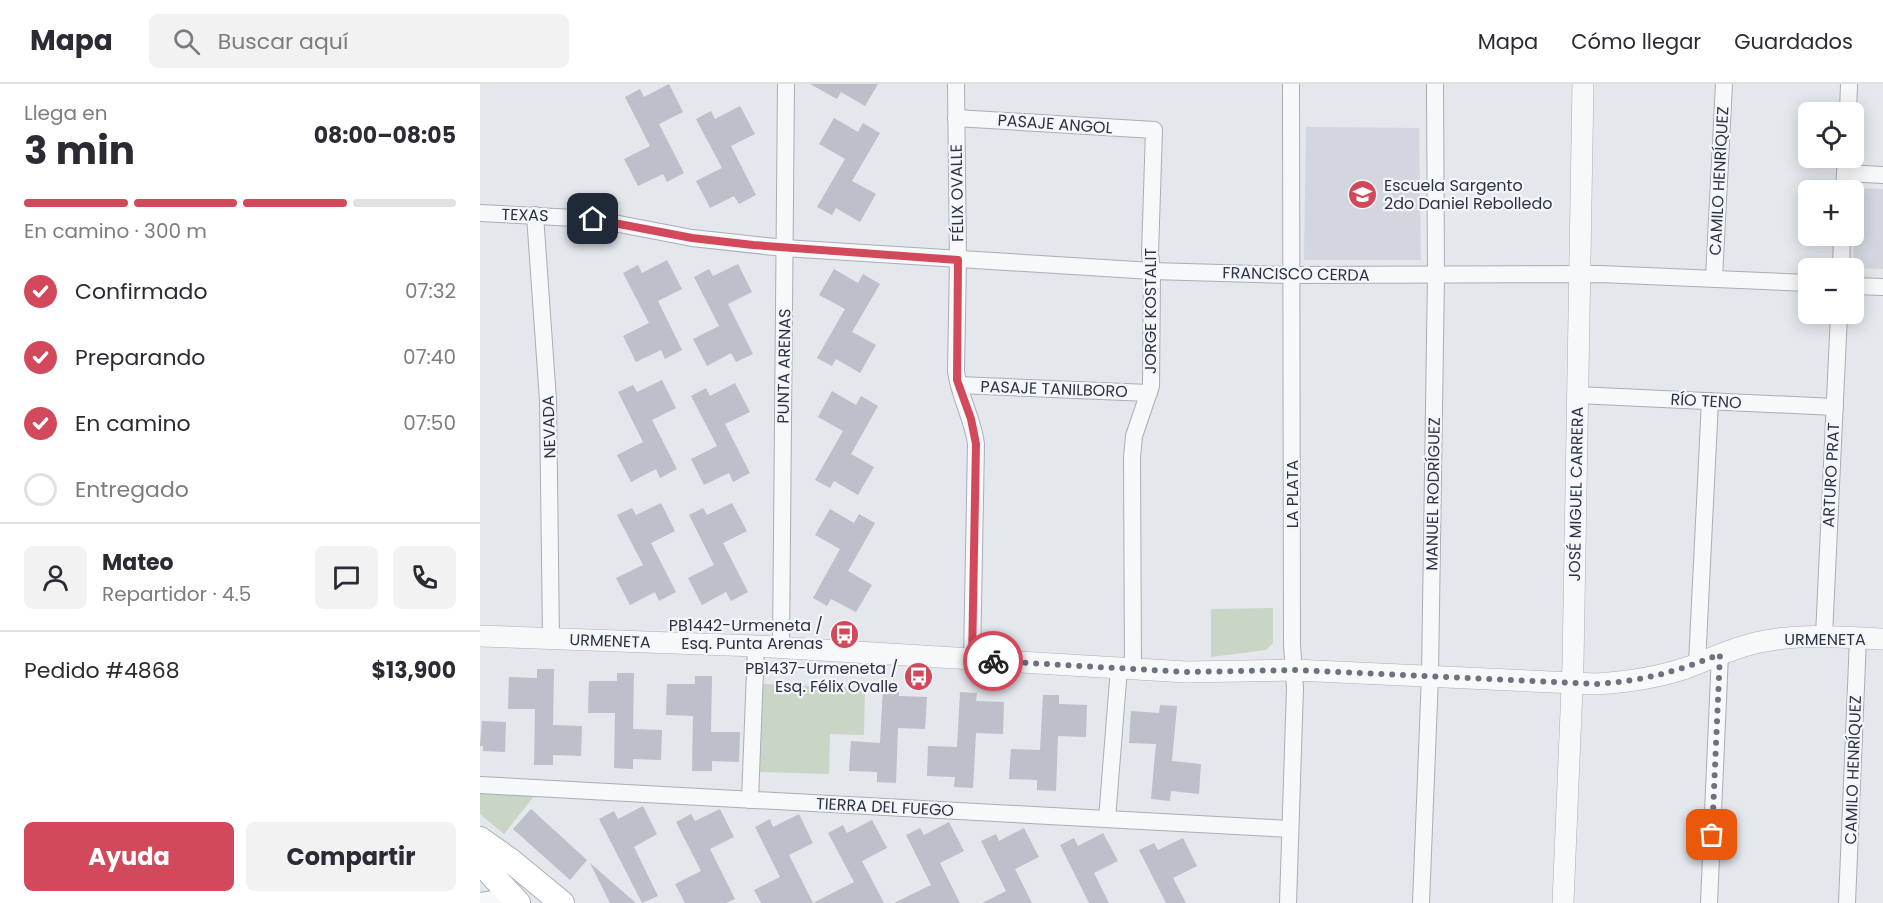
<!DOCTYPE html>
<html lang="es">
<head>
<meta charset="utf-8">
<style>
	body { margin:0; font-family:Poppins,sans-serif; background:#f2f2f3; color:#2b2b33; height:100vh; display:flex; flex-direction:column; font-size:22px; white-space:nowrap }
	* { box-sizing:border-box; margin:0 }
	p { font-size:20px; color:#7c7c81 }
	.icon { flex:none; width:33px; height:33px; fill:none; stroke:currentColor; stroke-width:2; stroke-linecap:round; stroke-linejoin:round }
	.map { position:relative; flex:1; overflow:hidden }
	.details { display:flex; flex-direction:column; background:#fff; width:480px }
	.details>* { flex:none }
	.controls { position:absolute; left:1318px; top:18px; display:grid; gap:12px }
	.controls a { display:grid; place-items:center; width:66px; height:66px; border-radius:9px; background:#fff; box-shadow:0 3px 15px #0003; font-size:30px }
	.pin { position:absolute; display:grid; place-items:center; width:51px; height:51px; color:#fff; margin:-26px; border-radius:12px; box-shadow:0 3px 9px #0006 }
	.courier { position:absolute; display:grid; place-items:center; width:60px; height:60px; margin:-30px; border:4px solid #d1495b; border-radius:50%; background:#fff; color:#222; box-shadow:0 2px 8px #0007 }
	.summary em { font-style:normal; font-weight:700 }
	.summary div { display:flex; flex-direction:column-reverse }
	.summary { display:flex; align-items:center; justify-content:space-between; height:102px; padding:0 24px }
	h1 { font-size:39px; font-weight:700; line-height:45px }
	.bar { display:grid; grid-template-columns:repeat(4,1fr); gap:9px 6px; align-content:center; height:72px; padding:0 24px }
	.bar i { height:8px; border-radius:4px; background:#e1e1e2 }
	.bar .current { background:#d1495b }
	.bar p { grid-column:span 4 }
	.line { display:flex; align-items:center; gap:15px; padding:0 24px; border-top:2px solid #e1e1e2 }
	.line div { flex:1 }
	.round { display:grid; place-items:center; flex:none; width:63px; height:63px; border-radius:9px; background:#f2f2f3 }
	ol { padding:0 24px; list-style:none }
	li { display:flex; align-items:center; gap:18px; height:66px }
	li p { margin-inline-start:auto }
	li .icon { padding:6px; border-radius:50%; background:#d1495b; color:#fff; stroke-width:4 }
	li:last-child { color:#7c7c81 }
	li i { width:33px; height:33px; border:3px solid #e1e1e2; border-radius:50% }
	.cta { display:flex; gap:12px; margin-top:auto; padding:12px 24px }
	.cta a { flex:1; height:69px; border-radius:9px; background:#d1495b; color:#fff; font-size:24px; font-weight:700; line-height:69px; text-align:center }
	.cta a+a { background:#f2f2f3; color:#2b2b33 }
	header { display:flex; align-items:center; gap:36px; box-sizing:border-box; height:84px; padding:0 30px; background:#fff; border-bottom:2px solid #e1e1e2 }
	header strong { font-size:28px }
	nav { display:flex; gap:33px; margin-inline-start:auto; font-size:21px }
	.search { width:420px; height:54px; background:#f2f2f3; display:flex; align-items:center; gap:15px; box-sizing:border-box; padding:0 21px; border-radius:9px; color:#7c7c81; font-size:22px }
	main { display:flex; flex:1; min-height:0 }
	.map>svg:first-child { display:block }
</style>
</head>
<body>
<header>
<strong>Mapa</strong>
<div class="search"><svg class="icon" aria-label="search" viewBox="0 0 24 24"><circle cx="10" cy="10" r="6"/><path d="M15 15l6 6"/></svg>Buscar aquí</div>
<nav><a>Mapa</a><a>Cómo llegar</a><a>Guardados</a></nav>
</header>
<main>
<section class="details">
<div class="summary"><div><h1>3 min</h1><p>Llega en</p></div><em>08:00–08:05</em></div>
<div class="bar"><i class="current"></i><i class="current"></i><i class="current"></i><i></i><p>En camino · 300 m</p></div>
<ol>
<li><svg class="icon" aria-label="check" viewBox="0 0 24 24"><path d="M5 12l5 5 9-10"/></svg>Confirmado<p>07:32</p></li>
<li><svg class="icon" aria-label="check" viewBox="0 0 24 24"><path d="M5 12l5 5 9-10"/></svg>Preparando<p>07:40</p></li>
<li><svg class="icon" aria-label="check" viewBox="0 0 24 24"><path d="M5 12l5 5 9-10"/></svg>En camino<p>07:50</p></li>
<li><i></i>Entregado</li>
</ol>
<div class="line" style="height:108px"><a class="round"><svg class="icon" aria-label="person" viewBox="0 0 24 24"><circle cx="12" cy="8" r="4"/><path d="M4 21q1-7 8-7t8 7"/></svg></a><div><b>Mateo</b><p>Repartidor · 4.5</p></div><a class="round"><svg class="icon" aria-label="chat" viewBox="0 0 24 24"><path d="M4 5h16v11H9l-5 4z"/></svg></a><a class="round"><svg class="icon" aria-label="phone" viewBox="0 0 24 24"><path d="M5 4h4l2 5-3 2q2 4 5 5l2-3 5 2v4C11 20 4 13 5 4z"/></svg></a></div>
<div class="line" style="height:78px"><div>Pedido #4868</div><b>$13,900</b></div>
<div class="cta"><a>Ayuda</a><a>Compartir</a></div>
</section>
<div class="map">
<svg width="1403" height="819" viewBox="0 0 1403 819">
	<rect width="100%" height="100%" fill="#e4e7ec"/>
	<g fill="#d2d6de">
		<path d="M826 43 939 44 941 176H824Z"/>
		<path d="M1377 104 1403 105V185L1373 184Z"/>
	</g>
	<g fill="#c9d6c5">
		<path d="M793 524V559L786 566 731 573V525Z"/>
		<path d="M281 600 385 604 384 651 350 650 349 690 278 688Z"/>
		<path d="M0 707 55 711 24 750 0 730Z"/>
	</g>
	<g fill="#bbc0ca">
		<path d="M189 0 203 28 179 40 204 89 187 98 183 90 158 102 144 75 170 62 145 13 160 5 164 13Z"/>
		<path d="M330 0H398L385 22 361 8 357 15Z"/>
		<path d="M260 22 275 50 251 62 276 111 259 120 254 112 230 124 216 97 242 84 216 35 231 27 235 35Z"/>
		<path d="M354 34 378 48 383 39 400 49 372 97 396 110 380 138 356 124 352 131 337 123 365 75 339 60Z"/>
		<path d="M187 176 202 205 178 217 202 266 185 275 181 266 156 278 143 252 169 239 143 189 158 181 162 189Z"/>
		<path d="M258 180 272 208 248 220 273 270 256 278 251 269 227 282 213 255 239 242 214 193 229 185 233 192Z"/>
		<path d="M354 185 378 199 383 190 400 200 372 248 396 261 380 289 356 275 352 282 337 274 365 225 339 211Z"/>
		<path d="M182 296 196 324 172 336 197 385 180 394 176 385 151 398 137 371 163 358 138 308 153 301 157 308Z"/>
		<path d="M255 299 270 328 245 340 270 389 253 398 249 389 224 401 211 375 237 362 211 312 226 304 230 312Z"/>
		<path d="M352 307 376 321 381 312 398 322 371 370 394 383 378 411 354 397 350 404 335 396 363 347 338 333Z"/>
		<path d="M181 419 195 447 171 459 196 508 179 517 175 508 150 521 136 494 163 481 137 431 152 424 156 431Z"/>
		<path d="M252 419 267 447 243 459 268 508 251 517 246 508 222 521 208 494 234 481 209 431 223 424 227 431Z"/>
		<path d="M350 425 374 439 379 430 395 439 368 487 392 501 376 528 351 515 347 522 333 514 360 465 335 451Z"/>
		<path d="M57 585H74L73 641 102 642 101 672 73 671V681H54L55 625H28L29 593 57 594Z"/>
		<path d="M137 589H154L153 645 182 646 181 676 153 675V685L134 684 135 629H108L109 597H137Z"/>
		<path d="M215 592H232L231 648H260L259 678 232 677V687H212L213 632 186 631 187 600H215Z"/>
		<path d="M403 603 419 604V612L447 613 445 645 418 644 416 699 397 698V688L369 687 371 657 400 659Z"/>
		<path d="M480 608 497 609 496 617 524 618 523 650 496 649 493 704 474 703 475 693 447 692 448 662 477 663Z"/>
		<path d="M563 611H579V620L607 621 606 653 578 652 576 707 557 706V696L529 695 531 665 560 666Z"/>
		<path d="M680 621 697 622 692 677 721 680 719 710 691 707 690 717 671 715 676 660 649 659 651 627 679 629Z"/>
		<path d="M2 637 26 638 25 668 3 667V662H0Z"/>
		<path d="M163 722 177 750 154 763 178 812 162 819 119 735 134 727 138 735Z"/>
		<path d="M51 725 107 776 90 796 33 745Z"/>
		<path d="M240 725 254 753 230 765 255 815 246 819H205L195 800 221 787 196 738 211 730 215 737Z"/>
		<path d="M319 730 333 759 309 771 333 819H281L274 806 300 793 275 743 290 735 293 743Z"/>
		<path d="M392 736 407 764 382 777 404 819H333L374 798 348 749 363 741 367 749Z"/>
		<path d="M469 738 484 767 460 779 480 819H414L451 801 426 751 440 744 444 751Z"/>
		<path d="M544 744 559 773 535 785 552 819H502L526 807 501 757 516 750 519 757Z"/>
		<path d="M623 749 638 777 614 789 629 819H609L580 761 594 754 598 762Z"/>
		<path d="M703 754 717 782 693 794 706 819H686L659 766 674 759 678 766Z"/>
		<path d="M110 779 156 819H130Z"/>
	</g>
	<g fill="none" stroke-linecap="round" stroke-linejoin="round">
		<defs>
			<g id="minor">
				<path d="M476 0 478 176 476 287C479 312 493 335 496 360L492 576"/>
				<path d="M1368 28 1369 0"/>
				<path d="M476 34 674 46 670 170 672 187 671 302 654 352 652 374 653 585"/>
				<path d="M1365 89 1403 91"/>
				<path d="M1364 106 1366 74"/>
				<path d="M0 129 113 135 212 154 304 164 672 187 811 191 1120 190 1329 199"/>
				<path d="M55 131 68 316 71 554"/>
				<path d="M1361 184 1362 152"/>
				<path d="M1234 194 1244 0"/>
				<path d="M1374 202 1403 203"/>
				<path d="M479 301 669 309"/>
				<path d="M1097 311 1355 323"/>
				<path d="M1344 552 1359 230"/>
				<path d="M301 563 306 0"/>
				<path d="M1217 580 1230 317"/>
				<path d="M0 701 810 745"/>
				<path d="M270 716 276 562"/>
				<path d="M627 735 639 584"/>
				<path d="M0 817 31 812"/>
				<path d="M808 819 815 604 812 561 811 0"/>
				<path d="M941 819 950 591 956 191 955 0"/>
				<path d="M1229 819 1240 570"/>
				<path d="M1367 819 1378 554"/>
			</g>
			<g id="tertiary">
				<path d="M0 552 276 562 706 588 814 586 1116 600C1147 598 1177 594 1206 584 1231 575 1254 563 1280 558 1320 549 1362 553 1403 555"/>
				<path d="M1083 819 1093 580 1103 0"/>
			</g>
			<g id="secondary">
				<path d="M0 755 31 777 82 819"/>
				<path d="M0 778 38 819"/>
			</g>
		</defs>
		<use href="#minor" stroke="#a9aeb7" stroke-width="18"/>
		<use href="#tertiary" stroke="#a9aeb7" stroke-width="22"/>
		<use href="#secondary" stroke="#a9aeb7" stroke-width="26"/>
		<use href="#minor" stroke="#f7f8fa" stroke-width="16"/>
		<use href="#tertiary" stroke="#f7f8fa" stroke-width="21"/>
		<use href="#secondary" stroke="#fff" stroke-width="24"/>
	</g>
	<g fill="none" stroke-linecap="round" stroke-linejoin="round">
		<path stroke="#6c737f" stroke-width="6" stroke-dasharray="0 10.8" d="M513 577 706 588 814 586 1116 600C1162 597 1197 588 1240 570L1232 751"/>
		<path stroke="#d1495b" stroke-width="8" d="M113 135 212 154 273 161 478 176 477 296 491 335 496 360 492 576 513 577"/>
	</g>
	<defs>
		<symbol id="school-disc" viewBox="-11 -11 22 22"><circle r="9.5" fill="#d1495b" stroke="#f4f6f9"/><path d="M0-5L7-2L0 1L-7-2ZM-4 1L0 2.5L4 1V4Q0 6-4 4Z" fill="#fff"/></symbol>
		<symbol id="bus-disc" viewBox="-11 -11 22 22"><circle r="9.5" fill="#d1495b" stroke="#f4f6f9"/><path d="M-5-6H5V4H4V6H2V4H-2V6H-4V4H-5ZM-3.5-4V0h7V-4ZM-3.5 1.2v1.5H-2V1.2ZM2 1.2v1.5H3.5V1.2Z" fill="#fff"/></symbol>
	</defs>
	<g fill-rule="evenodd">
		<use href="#school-disc" x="866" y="94" width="33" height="33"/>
		<use href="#bus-disc" x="348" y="534" width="33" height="33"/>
		<use href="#bus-disc" x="422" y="576" width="33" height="33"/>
	</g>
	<g text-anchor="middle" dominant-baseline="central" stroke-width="4.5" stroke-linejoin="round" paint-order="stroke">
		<g font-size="16" fill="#2b3445" stroke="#f4f6f9">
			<text transform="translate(575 40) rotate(4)">PASAJE ANGOL</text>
			<text transform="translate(1239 97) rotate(-87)">CAMILO HENRÍQUEZ</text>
			<text transform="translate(477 109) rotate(-91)">FÉLIX OVALLE</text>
			<text transform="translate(45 131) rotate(2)">TEXAS</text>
			<text transform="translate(816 190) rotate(1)">FRANCISCO CERDA</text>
			<text transform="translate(670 227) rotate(-90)">JORGE KOSTALIT</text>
			<text transform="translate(304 282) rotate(-89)">PUNTA ARENAS</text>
			<text transform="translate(574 305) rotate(2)">PASAJE TANILBORO</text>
			<text transform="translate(1226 317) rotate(3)">RÍO TENO</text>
			<text transform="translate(69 343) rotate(-92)">NEVADA</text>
			<text transform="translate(1351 391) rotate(-87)">ARTURO PRAT</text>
			<text transform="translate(812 410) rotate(-90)">LA PLATA</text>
			<text transform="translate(953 410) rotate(-89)">MANUEL RODRÍGUEZ</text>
			<text transform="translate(1096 410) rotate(-89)">JOSÉ MIGUEL CARRERA</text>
			<text x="1345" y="555">URMENETA</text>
			<text transform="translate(130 557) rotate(2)">URMENETA</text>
			<text transform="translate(1373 686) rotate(-88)">CAMILO HENRÍQUEZ</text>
			<text transform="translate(405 723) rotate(3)">TIERRA DEL FUEGO</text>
		</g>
		<g font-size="16" fill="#2b3445" stroke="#f4f6f9" text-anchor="end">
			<text x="904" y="101" text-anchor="start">Escuela Sargento<tspan x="904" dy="18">2do Daniel Rebolledo</tspan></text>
			<text x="343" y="541">PB1442-Urmeneta /<tspan x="343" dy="18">Esq. Punta Arenas</tspan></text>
			<text x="418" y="584">PB1437-Urmeneta /<tspan x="418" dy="18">Esq. Félix Ovalle</tspan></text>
		</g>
	</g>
</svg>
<div class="controls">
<a><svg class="icon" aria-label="locate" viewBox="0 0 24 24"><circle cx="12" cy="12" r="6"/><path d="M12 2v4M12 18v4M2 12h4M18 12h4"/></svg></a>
<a>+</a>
<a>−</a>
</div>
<div class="pin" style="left:1232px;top:751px;background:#ea580c"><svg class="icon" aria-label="bag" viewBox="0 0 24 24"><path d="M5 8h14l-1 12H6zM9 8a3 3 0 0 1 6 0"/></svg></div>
<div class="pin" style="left:113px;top:135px;background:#1f2937"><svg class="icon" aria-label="home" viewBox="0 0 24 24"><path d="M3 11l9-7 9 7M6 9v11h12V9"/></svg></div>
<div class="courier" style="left:513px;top:577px"><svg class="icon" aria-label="bike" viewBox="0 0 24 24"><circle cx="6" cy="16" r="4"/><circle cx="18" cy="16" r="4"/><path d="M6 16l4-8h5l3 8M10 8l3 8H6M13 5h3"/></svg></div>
</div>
</main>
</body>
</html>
